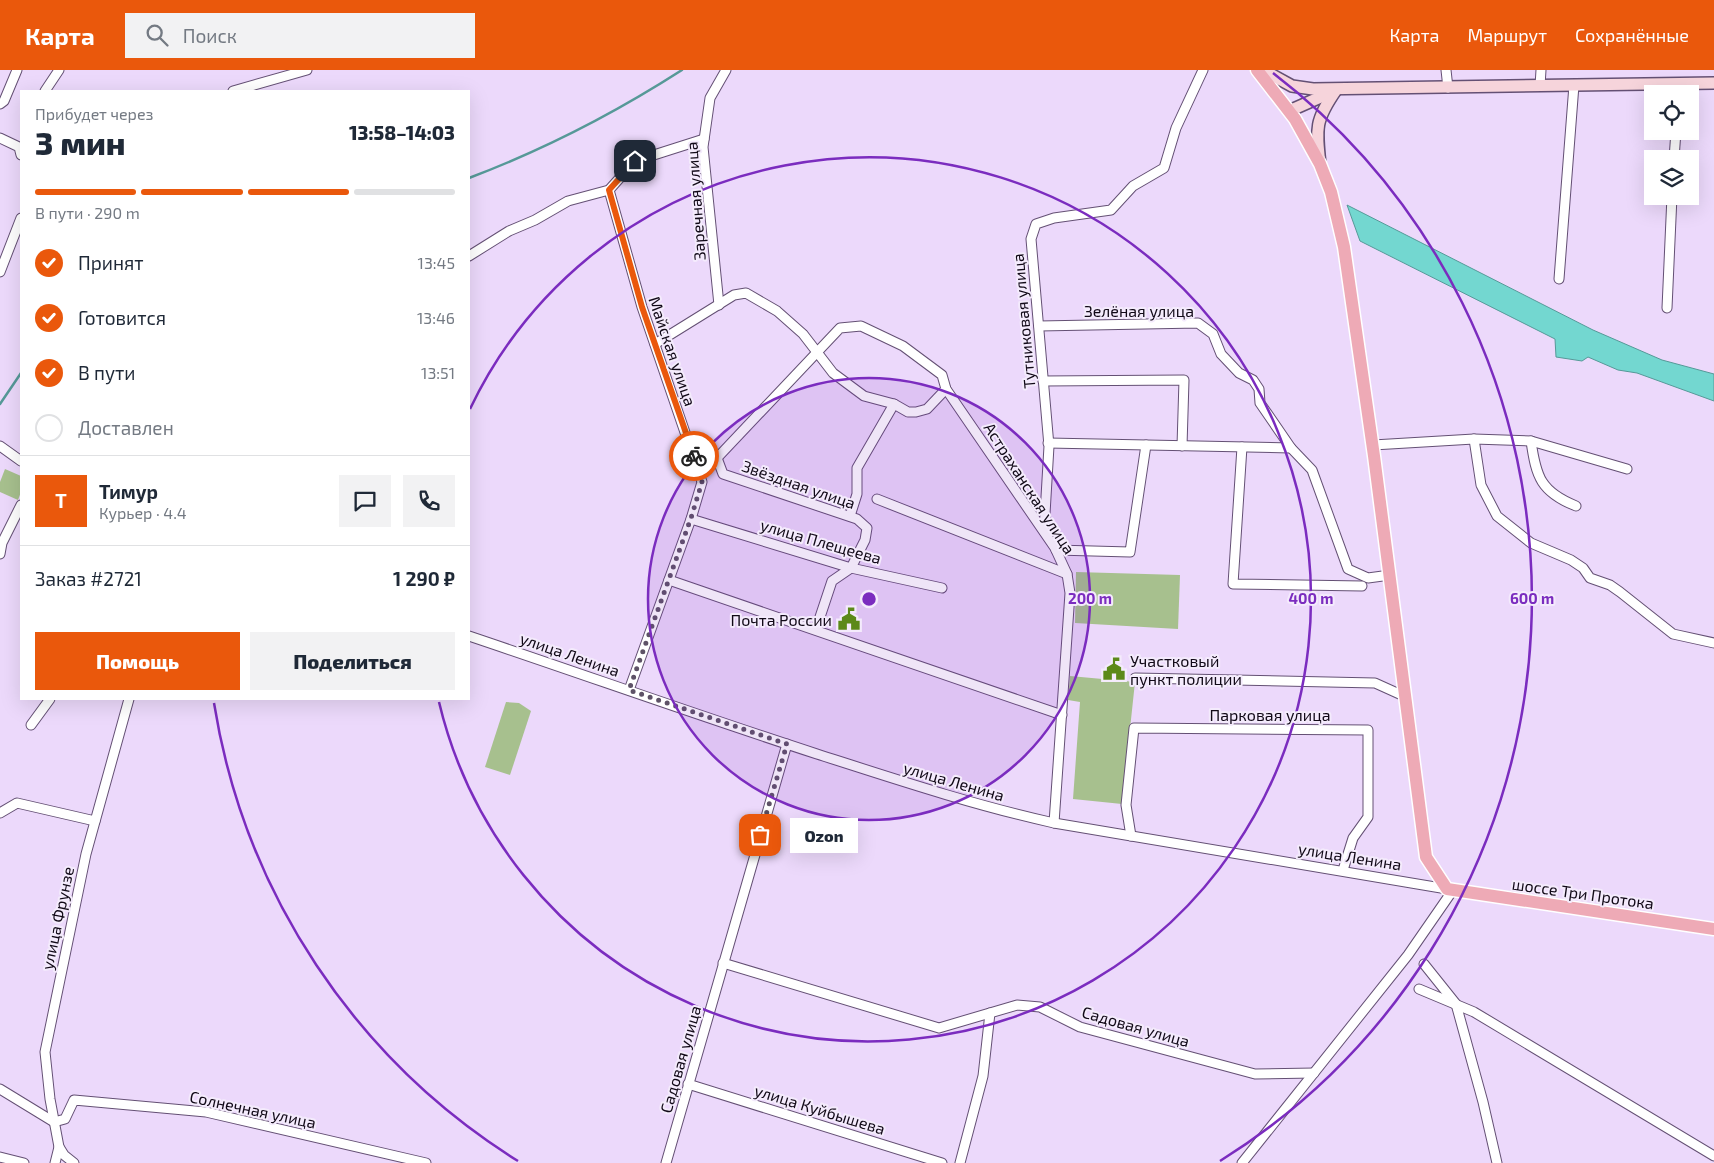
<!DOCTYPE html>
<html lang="ru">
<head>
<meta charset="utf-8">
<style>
	body { margin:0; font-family:"Exo 2",sans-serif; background:#f2f2f3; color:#1f2937; height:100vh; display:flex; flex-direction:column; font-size:19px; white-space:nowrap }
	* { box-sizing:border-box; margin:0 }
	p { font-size:16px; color:#747a83 }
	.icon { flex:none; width:28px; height:28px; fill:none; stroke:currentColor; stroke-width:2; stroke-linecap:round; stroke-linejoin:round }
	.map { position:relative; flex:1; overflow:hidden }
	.drawer { position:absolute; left:20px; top:20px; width:450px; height:610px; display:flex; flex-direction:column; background:#fff; border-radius:0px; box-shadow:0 5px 20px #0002 }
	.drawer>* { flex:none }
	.buttons { position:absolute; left:1644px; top:15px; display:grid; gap:10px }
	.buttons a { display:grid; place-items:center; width:55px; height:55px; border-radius:0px; background:#fff; box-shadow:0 5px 20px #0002; font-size:25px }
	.pin { position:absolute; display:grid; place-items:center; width:42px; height:42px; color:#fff; margin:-21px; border-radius:10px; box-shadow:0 2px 8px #0006 }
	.courier { position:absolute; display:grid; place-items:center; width:50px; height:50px; margin:-25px; border:4px solid #ea580c; border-radius:50%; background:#fff; color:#222; box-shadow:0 1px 6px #0007 }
	.bubble { position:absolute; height:35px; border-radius:0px; background:#fff; box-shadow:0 5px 20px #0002; font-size:16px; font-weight:800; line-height:35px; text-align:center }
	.overview em { font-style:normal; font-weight:800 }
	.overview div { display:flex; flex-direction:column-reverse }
	.overview { display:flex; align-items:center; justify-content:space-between; height:85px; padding:0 15px }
	h1 { font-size:32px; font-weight:800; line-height:38px }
	.bar { display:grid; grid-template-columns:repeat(4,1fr); gap:8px 5px; align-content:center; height:60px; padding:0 15px }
	.bar i { height:6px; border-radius:4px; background:#e0e1e3 }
	.bar .active { background:#ea580c }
	.bar p { grid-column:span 4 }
	.line { display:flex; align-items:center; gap:12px; padding:0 15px; border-top:1px solid #e0e1e3 }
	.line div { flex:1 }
	.round { display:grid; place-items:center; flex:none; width:52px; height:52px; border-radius:0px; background:#f2f2f3 }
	ol { padding:0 15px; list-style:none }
	li { display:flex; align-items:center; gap:15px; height:55px }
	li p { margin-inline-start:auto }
	li .icon { padding:5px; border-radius:50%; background:#ea580c; color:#fff; stroke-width:4 }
	li:last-child { color:#747a83 }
	li i { width:28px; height:28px; border:2px solid #e0e1e3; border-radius:50% }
	.primary-button { display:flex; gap:10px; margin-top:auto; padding:10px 15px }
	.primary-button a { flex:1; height:58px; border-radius:0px; background:#ea580c; color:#fff; font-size:20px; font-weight:800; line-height:58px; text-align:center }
	.primary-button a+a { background:#f2f2f3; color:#1f2937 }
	header { display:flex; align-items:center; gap:30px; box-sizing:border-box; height:70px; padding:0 25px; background:#ea580c; color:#fff }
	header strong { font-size:24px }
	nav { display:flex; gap:28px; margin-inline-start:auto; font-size:18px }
	.search { width:350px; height:45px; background:#f2f2f3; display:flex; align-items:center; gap:12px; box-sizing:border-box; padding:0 18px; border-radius:0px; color:#747a83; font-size:19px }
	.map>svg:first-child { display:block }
</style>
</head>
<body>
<header>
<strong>Карта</strong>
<div class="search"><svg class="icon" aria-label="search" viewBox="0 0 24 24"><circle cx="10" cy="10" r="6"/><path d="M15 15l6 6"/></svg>Поиск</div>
<nav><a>Карта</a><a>Маршрут</a><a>Сохранённые</a></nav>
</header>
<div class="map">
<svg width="1714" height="1093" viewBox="0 0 1714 1093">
	<rect width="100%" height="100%" fill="#ecd9fb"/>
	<g fill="#a7c08e">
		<path d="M5 399 21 406V422L18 430 0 422V412Z"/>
		<path d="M1076 502 1180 505 1178 559 1075 553Z"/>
		<path d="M1070 606 1135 612 1122 734 1073 729 1080 632 1068 630Z"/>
		<path d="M506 632 519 633 531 641 510 705 485 697Z"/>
	</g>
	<path fill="#73d7d0" stroke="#569998" d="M1347 135 1593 260 1662 290 1714 304V331L1637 303 1618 300 1588 287 1582 291 1556 287 1555 269 1360 171Z"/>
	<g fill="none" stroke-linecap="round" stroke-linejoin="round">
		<g stroke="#569998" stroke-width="2.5">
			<path d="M469 108C543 80 615 43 682 0"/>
			<path d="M0 334 21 303"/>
		</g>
		<defs>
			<g id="minor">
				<path d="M1446 0 1448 18"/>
				<path d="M1540 16 1541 0"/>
				<path d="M45 21 59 0"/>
				<path d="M233 21 307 0"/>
				<path d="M0 34 4 31 17 0"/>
				<path d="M0 68 19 77 21 85"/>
				<path d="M1674 89 1676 61"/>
				<path d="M609 120 642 237 702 412 691 449 629 620"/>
				<path d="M469 186 509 161 535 150 568 131 609 120 635 91 704 69"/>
				<path d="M0 202 21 148"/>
				<path d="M1559 209 1574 15"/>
				<path d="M719 235 703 77 710 28 726 0"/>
				<path d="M1667 238 1672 126"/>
				<path d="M1039 256 1198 253 1213 264 1221 284 1239 303 1253 310 1259 319 1260 333 1291 378 1312 400 1348 499 1368 508 1390 505"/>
				<path d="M655 274 734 225 746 223 777 241 803 264 833 303 864 326 894 334 908 342H916L927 339 946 319"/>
				<path d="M1043 311 1184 310 1182 376"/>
				<path d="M1474 369 1481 415 1497 446 1531 473 1571 490 1583 498 1590 508 1610 515 1620 522 1673 564 1714 573"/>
				<path d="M1531 371C1536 407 1541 422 1576 436"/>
				<path d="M1048 373 1291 378"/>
				<path d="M1373 375 1474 369 1531 371 1627 399"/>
				<path d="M0 376 21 391"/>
				<path d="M1242 377 1233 514 1362 516"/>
				<path d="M717 388 723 404 857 449 867 458 865 470 851 498 832 511 816 559"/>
				<path d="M699 400 717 388 840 258 861 256 903 276 942 305 946 319 1055 478 1067 504 1070 523 1054 753"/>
				<path d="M877 429 1067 504"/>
				<path d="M850 446 857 424V398L894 334"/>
				<path d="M691 449 851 498 942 518"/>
				<path d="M1044 461 1049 376 1031 169 1036 154 1054 148 1111 140 1133 116 1164 98 1176 58 1203 0"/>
				<path d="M1056 480 1130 482 1146 375"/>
				<path d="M0 484 2 473 21 435"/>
				<path d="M669 510 1062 645"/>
				<path d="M469 566C585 605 700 646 817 684 895 709 973 735 1054 753L1447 819"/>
				<path d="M1135 608 1375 613 1406 627"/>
				<path d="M31 655 50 629"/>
				<path d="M0 743 17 733 95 751"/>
				<path d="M1131 766 1126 735 1134 658 1368 660V747L1353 768 1343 800"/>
				<path d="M723 893 939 958 1017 935 1040 937 1080 957 1255 1004 1314 1003"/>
				<path d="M1424 894 1456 934 1483 1032 1497 1093"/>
				<path d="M1419 919 1474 942 1714 1086"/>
				<path d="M688 1014 942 1093"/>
				<path d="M0 1019 54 1052 65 1049 74 1030 206 1042 426 1093"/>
				<path d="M59 1077 64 1085 74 1093"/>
				<path d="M0 1087 24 1093"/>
				<path d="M55 1093 59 1077 50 1029 45 982 86 784 129 629"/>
				<path d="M666 1093 787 674"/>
				<path d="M960 1093 983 1006 990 943"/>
				<path d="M1242 1093 1408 885 1453 820"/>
			</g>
			<g id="secondary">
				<path d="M1263 0 1292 16 1313 19 1714 13"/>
				<path d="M1289 41 1332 22"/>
				<path d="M1320 94C1316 58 1315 50 1336 20"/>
			</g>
			<path id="primary" d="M1257 0 1295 49 1320 94 1331 122 1344 177 1374 386 1426 787 1447 819 1714 859"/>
		</defs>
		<use href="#minor" stroke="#645074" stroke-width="11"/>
		<use href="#secondary" stroke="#645074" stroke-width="14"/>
		<use href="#primary" stroke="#fff" stroke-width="15"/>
		<use href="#minor" stroke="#fff" stroke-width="9"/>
		<use href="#secondary" stroke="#f6d4db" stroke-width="11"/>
		<use href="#primary" stroke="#eeaab6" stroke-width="12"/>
	</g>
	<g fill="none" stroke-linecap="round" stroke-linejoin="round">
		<path stroke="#5e5267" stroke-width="5" stroke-dasharray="0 9" d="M694 386 702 412 691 448 629 620 787 674 760 765"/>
		<path stroke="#ea580c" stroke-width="6" d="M635 91 609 120 642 237 694 386"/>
	</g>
	<circle cx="869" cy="529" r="221" fill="#7b2cbf" fill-opacity=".12"/>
	<g fill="none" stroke="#7b2cbf" stroke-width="2.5">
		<circle cx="869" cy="529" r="221"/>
		<path d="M470 339A442 442 0 1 1 439 632"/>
		<path d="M518 1091A663 663 0 0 1 214 633M1273 3A663 663 0 0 1 1220 1091"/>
	</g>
	<defs>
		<symbol id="civic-bare" viewBox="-9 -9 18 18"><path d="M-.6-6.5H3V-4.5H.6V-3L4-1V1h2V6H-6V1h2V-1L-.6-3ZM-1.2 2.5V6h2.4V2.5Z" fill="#5c8919" stroke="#f4ebfc" stroke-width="2.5" paint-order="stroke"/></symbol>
	</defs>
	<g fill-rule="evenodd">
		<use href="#civic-bare" x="833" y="533" width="32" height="32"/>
		<use href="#civic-bare" x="1098" y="583" width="32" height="32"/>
	</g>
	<g text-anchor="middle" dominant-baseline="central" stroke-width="4" stroke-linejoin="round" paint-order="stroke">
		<g font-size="16" fill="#110917" stroke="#f4ebfc">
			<text transform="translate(695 131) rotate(-94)">Заречная улица</text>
			<text x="1139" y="240">Зелёная улица</text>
			<text transform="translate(1023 251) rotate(-95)">Тутниковая улица</text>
			<text transform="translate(673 281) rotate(71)">Майская улица</text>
			<text transform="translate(799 414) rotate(19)">Звёздная улица</text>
			<text transform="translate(1030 418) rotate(57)">Астраханская улица</text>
			<text transform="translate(821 471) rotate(16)">улица Плещеева</text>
			<text transform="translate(570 584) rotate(19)">улица Ленина</text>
			<text x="1270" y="644">Парковая улица</text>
			<text transform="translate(954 711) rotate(16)">улица Ленина</text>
			<text transform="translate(1350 786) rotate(9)">улица Ленина</text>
			<text transform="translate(1583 823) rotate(8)">шоссе Три Протока</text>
			<text transform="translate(57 848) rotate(-78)">улица Фрунзе</text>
			<text transform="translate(1136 956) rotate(16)">Садовая улица</text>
			<text transform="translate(680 989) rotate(-74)">Садовая улица</text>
			<text transform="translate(253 1039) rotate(12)">Солнечная улица</text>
			<text transform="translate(820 1039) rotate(17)">улица Куйбышева</text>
		</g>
		<g font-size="16" fill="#110917" stroke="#f4ebfc" text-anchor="end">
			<text x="832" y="549">Почта России</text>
			<text x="1130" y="590" text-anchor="start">Участковый<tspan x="1130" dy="18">пункт полиции</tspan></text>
		</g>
	</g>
	<circle cx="869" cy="529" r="8" fill="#7b2cbf" stroke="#f4ebfc" stroke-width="2.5"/>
	<g font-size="15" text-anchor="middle" font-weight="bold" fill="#7b2cbf" stroke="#f4ebfc" stroke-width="4" stroke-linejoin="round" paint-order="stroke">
		<text x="1090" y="534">200 m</text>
		<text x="1311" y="534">400 m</text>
		<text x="1532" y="534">600 m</text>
	</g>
</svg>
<div class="buttons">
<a><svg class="icon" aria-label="locate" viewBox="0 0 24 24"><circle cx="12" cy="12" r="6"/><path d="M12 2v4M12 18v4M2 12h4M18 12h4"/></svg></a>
<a><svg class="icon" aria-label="layers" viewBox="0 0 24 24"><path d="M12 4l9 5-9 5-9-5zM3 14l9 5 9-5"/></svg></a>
</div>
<div class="pin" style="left:760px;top:765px;background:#ea580c"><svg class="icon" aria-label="bag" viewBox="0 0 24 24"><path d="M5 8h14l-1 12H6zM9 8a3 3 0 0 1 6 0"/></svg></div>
<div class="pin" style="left:635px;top:91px;background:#1f2937"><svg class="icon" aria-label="home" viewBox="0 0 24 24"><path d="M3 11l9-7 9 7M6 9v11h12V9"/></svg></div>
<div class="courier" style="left:694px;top:386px"><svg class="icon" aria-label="bike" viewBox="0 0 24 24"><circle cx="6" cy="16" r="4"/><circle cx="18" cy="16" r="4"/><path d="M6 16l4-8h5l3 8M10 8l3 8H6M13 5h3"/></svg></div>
<div class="bubble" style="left:790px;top:748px;width:68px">Ozon</div>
<section class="drawer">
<div class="overview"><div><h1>3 мин</h1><p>Прибудет через</p></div><em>13:58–14:03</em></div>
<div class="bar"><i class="active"></i><i class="active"></i><i class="active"></i><i></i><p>В пути · 290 m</p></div>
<ol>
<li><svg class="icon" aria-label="check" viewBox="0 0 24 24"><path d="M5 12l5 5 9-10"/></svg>Принят<p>13:45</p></li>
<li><svg class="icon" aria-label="check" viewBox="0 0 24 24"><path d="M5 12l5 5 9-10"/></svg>Готовится<p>13:46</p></li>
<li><svg class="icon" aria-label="check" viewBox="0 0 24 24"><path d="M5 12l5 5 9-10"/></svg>В пути<p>13:51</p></li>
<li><i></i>Доставлен</li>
</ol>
<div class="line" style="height:90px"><b class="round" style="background:#ea580c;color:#fff">Т</b><div><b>Тимур</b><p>Курьер · 4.4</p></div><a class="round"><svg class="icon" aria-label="chat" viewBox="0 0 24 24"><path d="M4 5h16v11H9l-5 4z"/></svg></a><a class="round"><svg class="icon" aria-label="phone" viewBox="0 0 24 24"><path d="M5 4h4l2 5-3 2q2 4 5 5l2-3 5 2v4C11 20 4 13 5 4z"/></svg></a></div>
<div class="line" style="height:65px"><div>Заказ #2721</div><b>1 290 ₽</b></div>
<div class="primary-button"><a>Помощь</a><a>Поделиться</a></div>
</section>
</div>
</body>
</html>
